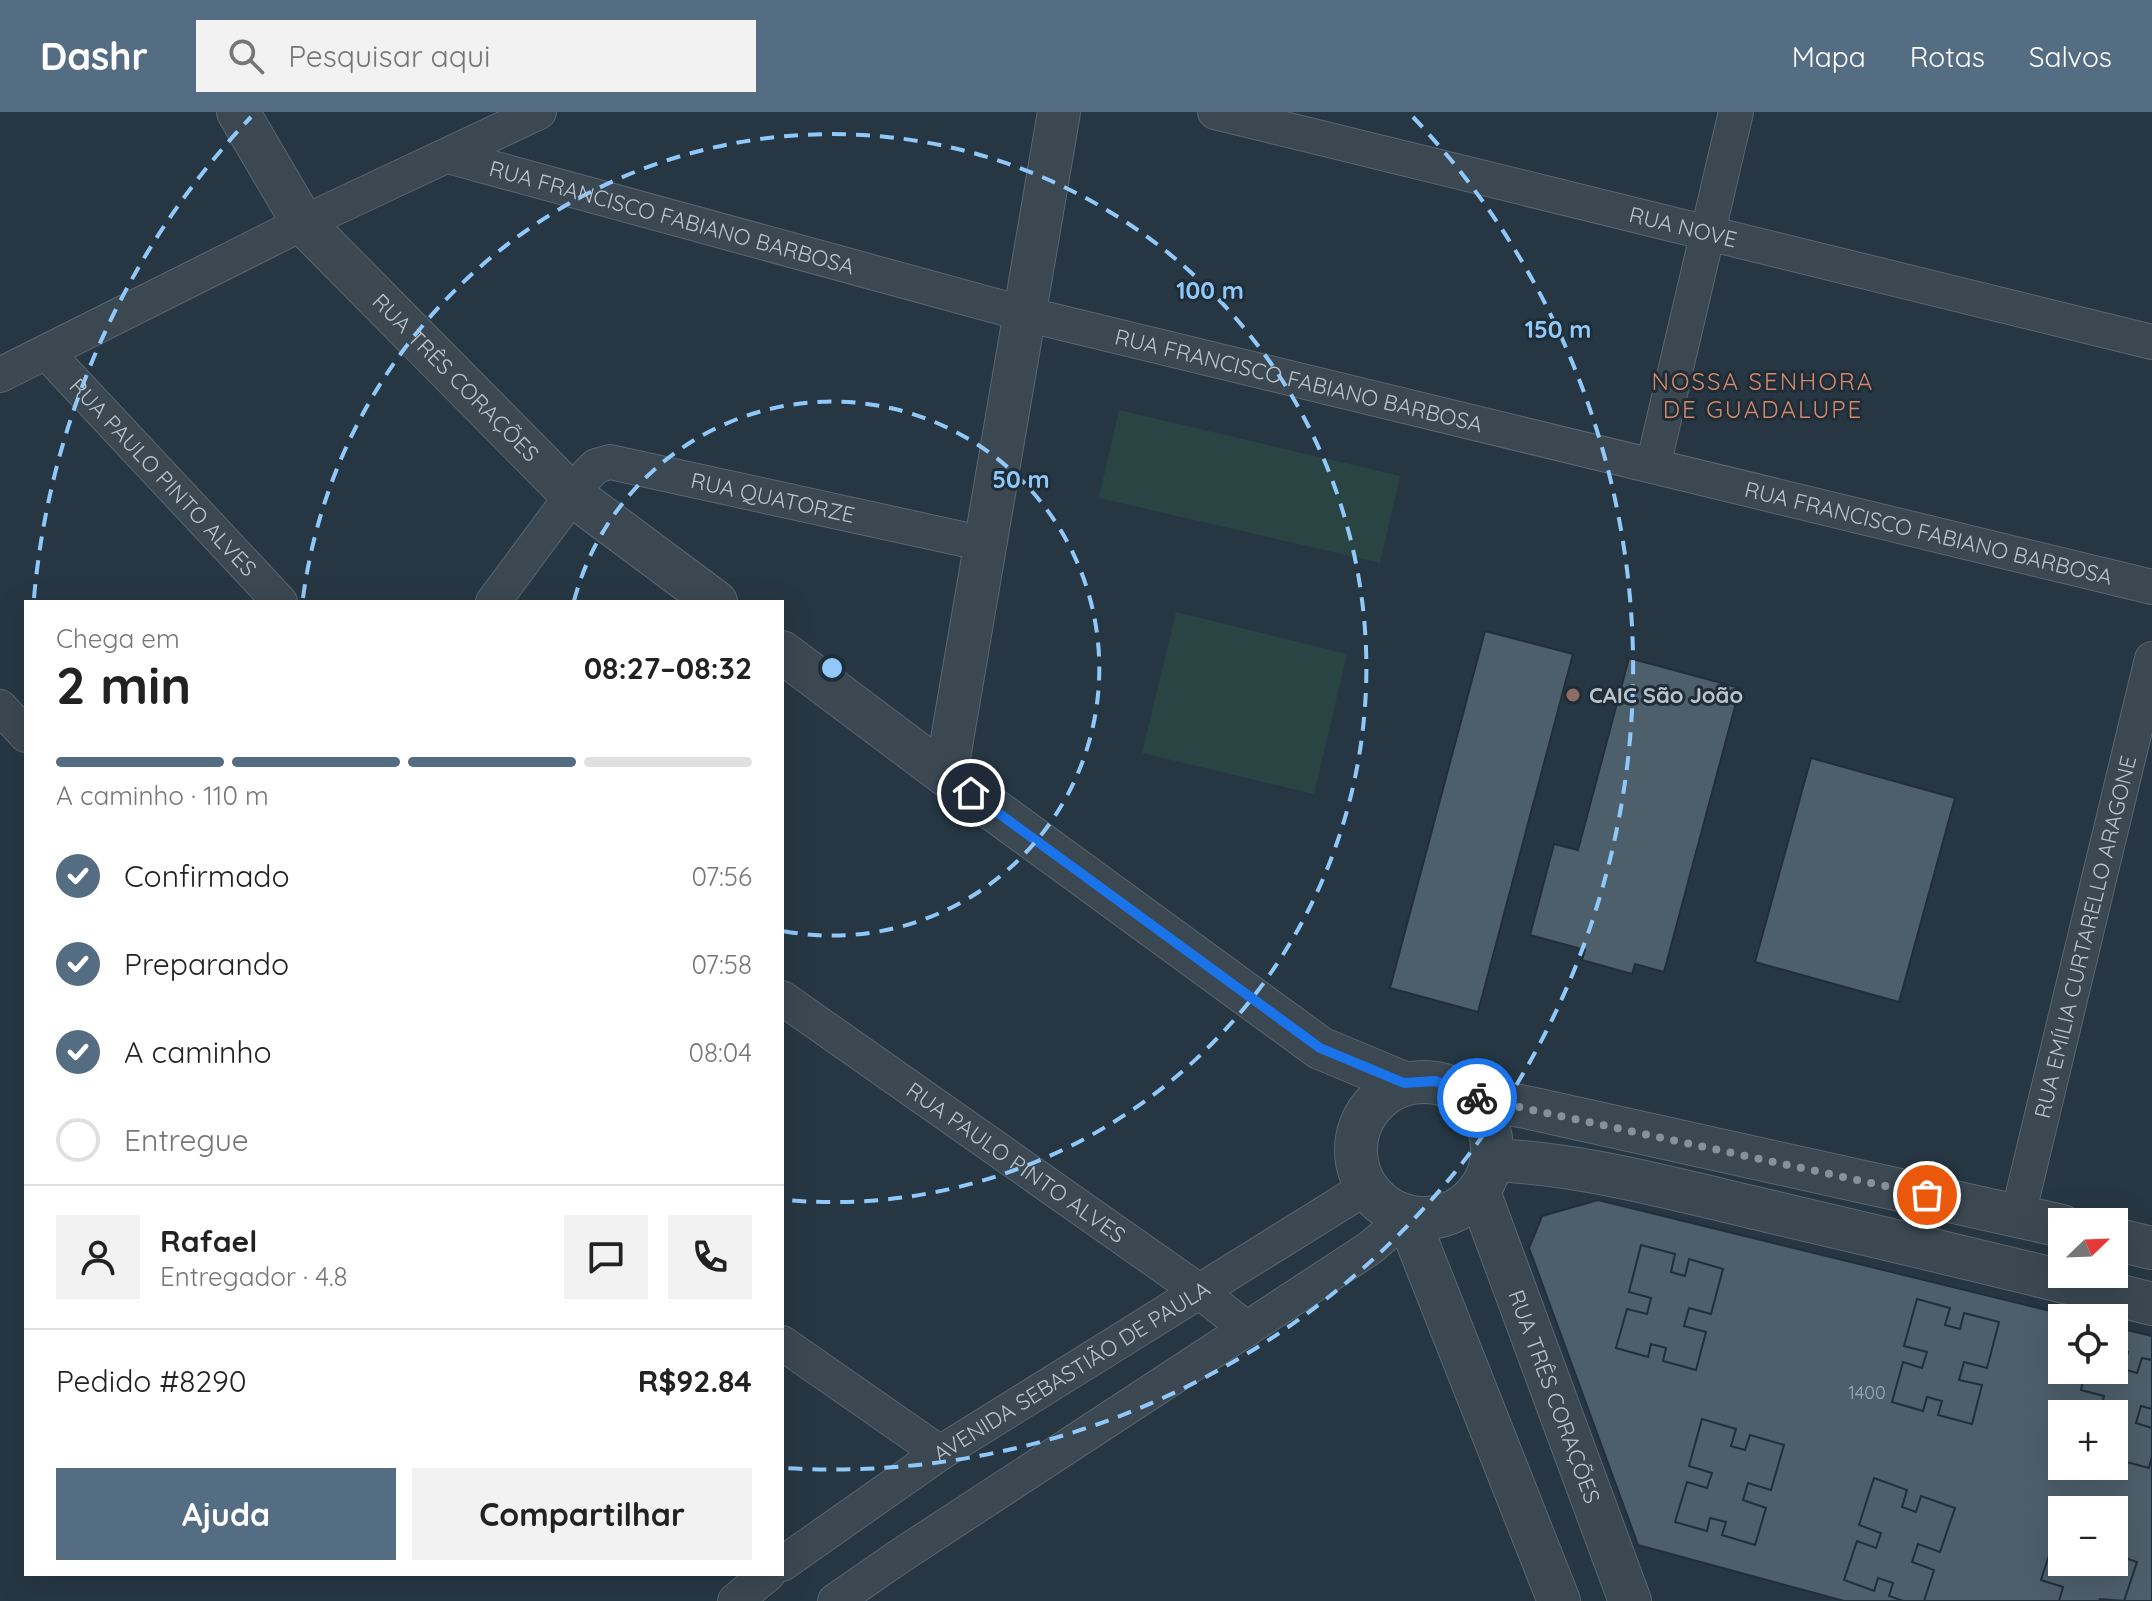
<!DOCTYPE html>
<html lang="pt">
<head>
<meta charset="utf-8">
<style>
	body { margin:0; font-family:Quicksand,sans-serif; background:#f2f2f2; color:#222; height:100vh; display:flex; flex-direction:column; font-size:30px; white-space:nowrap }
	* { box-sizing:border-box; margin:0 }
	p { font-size:26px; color:#767676 }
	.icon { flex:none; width:44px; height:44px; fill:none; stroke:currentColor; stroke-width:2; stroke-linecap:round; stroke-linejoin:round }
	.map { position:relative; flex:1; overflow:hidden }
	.panel { position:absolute; left:24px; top:488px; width:760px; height:976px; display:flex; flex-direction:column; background:#fff; border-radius:0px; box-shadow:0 8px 32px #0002 }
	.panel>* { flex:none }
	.needle { width:52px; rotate:67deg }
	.buttons { position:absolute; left:2048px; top:1096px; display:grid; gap:16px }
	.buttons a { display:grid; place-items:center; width:80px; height:80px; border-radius:0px; background:#fff; box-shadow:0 8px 32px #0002; font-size:40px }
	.pin { position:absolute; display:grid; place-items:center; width:68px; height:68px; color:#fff; margin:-34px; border:4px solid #fff; border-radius:50%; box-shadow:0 2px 8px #0007 }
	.courier { position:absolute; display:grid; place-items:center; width:80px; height:80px; margin:-40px; border:6px solid #1a73e8; border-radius:50%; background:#fff; color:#222; box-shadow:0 2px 10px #0007 }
	.head em { font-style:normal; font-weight:700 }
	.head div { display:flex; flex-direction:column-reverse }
	.head { display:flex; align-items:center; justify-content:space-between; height:136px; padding:0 32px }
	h1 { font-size:52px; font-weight:700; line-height:60px }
	.bar { display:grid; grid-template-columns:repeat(4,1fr); gap:12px 8px; align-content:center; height:96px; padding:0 32px }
	.bar i { height:10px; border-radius:6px; background:#e0e0e0 }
	.bar .active { background:#546d83 }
	.bar p { grid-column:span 4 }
	.line { display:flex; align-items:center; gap:20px; padding:0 32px; border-top:2px solid #e0e0e0 }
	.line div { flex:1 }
	.round { display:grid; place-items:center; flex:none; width:84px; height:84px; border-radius:0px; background:#f2f2f2 }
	ol { padding:0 32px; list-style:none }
	li { display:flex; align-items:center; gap:24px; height:88px }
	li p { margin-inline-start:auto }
	li .icon { padding:8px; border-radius:50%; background:#546d83; color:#fff; stroke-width:4 }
	li:last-child { color:#767676 }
	li i { width:44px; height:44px; border:4px solid #e0e0e0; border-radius:50% }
	.cta { display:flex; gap:16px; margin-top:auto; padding:16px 32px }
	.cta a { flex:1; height:92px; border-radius:0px; background:#546d83; color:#fff; font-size:32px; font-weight:700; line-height:92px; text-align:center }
	.cta a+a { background:#f2f2f2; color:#222 }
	header { display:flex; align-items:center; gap:48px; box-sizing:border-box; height:112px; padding:0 40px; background:#546d83; color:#fff }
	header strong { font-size:38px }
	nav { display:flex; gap:44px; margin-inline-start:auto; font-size:28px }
	.search { width:560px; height:72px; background:#f2f2f2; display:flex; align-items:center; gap:20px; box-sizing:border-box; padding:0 28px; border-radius:0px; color:#767676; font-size:30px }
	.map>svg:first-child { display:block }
</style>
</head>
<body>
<header>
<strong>Dashr</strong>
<div class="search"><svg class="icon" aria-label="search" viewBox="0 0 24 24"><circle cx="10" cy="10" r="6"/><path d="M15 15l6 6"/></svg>Pesquisar aqui</div>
<nav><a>Mapa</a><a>Rotas</a><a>Salvos</a></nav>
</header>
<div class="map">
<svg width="2152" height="1489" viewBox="0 0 2152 1489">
	<rect width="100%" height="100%" fill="#263743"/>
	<g fill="#294443">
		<path d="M1119 298 1400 364 1380 451 1099 386Z"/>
		<path d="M1176 500 1347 542 1314 682 1142 641Z"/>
	</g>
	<g fill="#4d5f6b" stroke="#222f3a" stroke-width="2" fill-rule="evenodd">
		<path d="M1485 519 1573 542 1478 900 1390 876Z"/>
		<path d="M1629 546 1740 576 1664 860 1635 852 1632 862 1582 848 1585 838 1530 823 1554 732 1578 738Z"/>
		<path d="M1811 646 1955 686 1899 890 1755 850Z"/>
		<path d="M1598 1088 2079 1206H2062V1258H2114V1215L2152 1224V1489H1844L1638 1433 1529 1136 1542 1104ZM2062 1302H2114V1354H2062ZM2062 1398H2114V1450H2062Z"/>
		<path d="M1641 1133 1675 1142 1671 1160 1685 1164 1689 1147 1723 1157 1711 1202 1689 1196 1684 1214 1706 1220 1696 1258 1663 1249 1666 1236 1651 1232 1648 1245 1616 1236 1627 1197 1647 1202 1651 1186 1629 1180Z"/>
		<path d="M1917 1187 1950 1196 1945 1213 1960 1217 1964 1201 1999 1210 1987 1256 1964 1250 1959 1268 1982 1273 1972 1312 1938 1303 1942 1289 1927 1285 1923 1299 1892 1290 1903 1250 1922 1256 1927 1240 1904 1234Z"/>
		<path d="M2114 1236 2128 1240 2123 1257 2137 1261 2142 1246 2152 1248V1297L2141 1294 2136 1311 2152 1316V1344L2149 1356 2115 1347 2118 1333 2114 1332V1302H2077L2079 1294 2100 1300 2104 1284 2081 1278 2086 1258H2114Z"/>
		<path d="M1702 1307 1736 1317 1731 1334 1745 1338 1750 1323 1784 1333 1771 1378 1748 1371 1743 1388 1766 1396 1755 1433 1722 1423 1726 1410 1710 1406 1707 1419 1675 1410 1687 1370 1707 1376 1712 1361 1689 1354Z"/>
		<path d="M1874 1366 1907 1378 1902 1395 1916 1400 1921 1384 1955 1396 1940 1440 1918 1432 1912 1450 1934 1458 1924 1489H1903L1889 1484 1893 1471 1878 1466 1874 1479 1844 1468 1857 1429 1876 1436 1881 1421 1859 1413Z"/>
		<path d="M2056 1421 2062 1423V1450H2086L2098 1454 2099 1450H2114V1442L2137 1450 2124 1489 2100 1487 2099 1489H2059L2063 1475 2041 1468Z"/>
	</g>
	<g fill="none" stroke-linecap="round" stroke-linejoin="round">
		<defs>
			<g id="minor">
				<path id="s1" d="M1215 0 2152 230"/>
				<path id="s2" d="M448 44 1025 202 2152 475"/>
				<path id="s3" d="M47 241 280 490"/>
				<path d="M0 263 303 111 539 0"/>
				<path d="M1653 354 1736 0"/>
				<path id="s4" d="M493 490 588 362 596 354 610 350 985 432"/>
				<path d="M0 595 26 623"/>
				<path id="s5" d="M782 886 1199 1179 1247 1217"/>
				<path id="s6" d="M2018 1103 2152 547"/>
				<path d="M782 1231 940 1341"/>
				<path id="s7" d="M782 1452 940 1341 1367 1075"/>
				<path d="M735 1489 768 1462"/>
				<path d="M835 1489 900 1444 1370 1136 1407 1104"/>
			</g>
			<g id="tertiary">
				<path id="s8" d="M238 0 303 111 571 382 716 490"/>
				<path d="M782 540 946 663 1320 936 1404 971"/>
				<path d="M946 663 1059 0"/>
				<circle cx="1424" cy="1038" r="68"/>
				<path d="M1467 984 1530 996 2062 1114"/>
				<path d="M1493 1048C1586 1052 1677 1078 1768 1099 1896 1129 2024 1159 2152 1192"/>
				<path id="s9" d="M1479 1080 1630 1489"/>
				<path d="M1407 1104 1559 1489"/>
				<path d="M2114 1127 2152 1136"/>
			</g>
		</defs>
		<use href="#minor" stroke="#596670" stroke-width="36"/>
		<use href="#tertiary" stroke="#596670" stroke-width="44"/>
		<use href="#minor" stroke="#3b4852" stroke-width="34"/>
		<use href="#tertiary" stroke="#3b4852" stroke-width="42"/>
	</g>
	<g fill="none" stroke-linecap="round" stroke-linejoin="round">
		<path stroke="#85929c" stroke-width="8" stroke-dasharray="0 14.4" d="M1477 986 1927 1083"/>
		<path stroke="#1a73e8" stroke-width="10" d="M971 681 1320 936 1404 971 1436 969 1467 984 1477 986"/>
	</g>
	<g fill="none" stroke="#90c9f9" stroke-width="4" stroke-dasharray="14 10">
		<path d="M574 489A267 267 0 1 1 783 819"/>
		<path d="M303 486A534 534 0 1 1 785 1088"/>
		<path d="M34 486A801 801 0 0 1 251 5M1413 5A801 801 0 0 1 783 1356"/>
	</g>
	<circle fill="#8d6e63" stroke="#1f2d38" stroke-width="3" cx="1573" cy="583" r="8"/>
	<g text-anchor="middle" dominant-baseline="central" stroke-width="6" stroke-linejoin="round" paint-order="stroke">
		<g font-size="18" fill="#9daab4">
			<text x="1867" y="1280">1400</text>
		</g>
		<g font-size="22" fill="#b8c3cc" stroke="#1f2d38">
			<text stroke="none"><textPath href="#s2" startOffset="232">RUA FRANCISCO FABIANO BARBOSA</textPath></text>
			<text stroke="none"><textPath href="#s1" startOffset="482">RUA NOVE</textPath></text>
			<text stroke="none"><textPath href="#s8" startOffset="346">RUA TRÊS CORAÇÕES</textPath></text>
			<text stroke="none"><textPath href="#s2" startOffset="880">RUA FRANCISCO FABIANO BARBOSA</textPath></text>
			<text stroke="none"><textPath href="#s3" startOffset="170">RUA PAULO PINTO ALVES</textPath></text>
			<text stroke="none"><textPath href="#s4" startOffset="352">RUA QUATORZE</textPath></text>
			<text stroke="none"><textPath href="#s2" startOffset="1528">RUA FRANCISCO FABIANO BARBOSA</textPath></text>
			<text stroke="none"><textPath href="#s6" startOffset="286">RUA EMÍLIA CURTARELLO ARAGONE</textPath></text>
			<text stroke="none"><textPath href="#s5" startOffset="286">RUA PAULO PINTO ALVES</textPath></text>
			<text stroke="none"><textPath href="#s7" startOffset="348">AVENIDA SEBASTIÃO DE PAULA</textPath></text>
			<text stroke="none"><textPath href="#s9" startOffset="218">RUA TRÊS CORAÇÕES</textPath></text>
		</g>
		<g font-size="22" font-weight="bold" fill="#b8c3cc" stroke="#1f2d38" text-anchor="start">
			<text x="1589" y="583">CAIC São João</text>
		</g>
		<g font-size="24" letter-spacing="2" fill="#d78868" stroke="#1f2d38">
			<text x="1763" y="269">NOSSA SENHORA<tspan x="1763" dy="28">DE GUADALUPE</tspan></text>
		</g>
	</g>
	<circle cx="832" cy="556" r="12" fill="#90c9f9" stroke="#1f2d38" stroke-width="4"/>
	<g font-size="24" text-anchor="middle" font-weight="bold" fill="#90c9f9" stroke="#1f2d38" stroke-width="6" stroke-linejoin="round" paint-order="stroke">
		<text x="1210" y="187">100 m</text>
		<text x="1558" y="226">150 m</text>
		<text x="1021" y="376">50 m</text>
	</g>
</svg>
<div class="buttons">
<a><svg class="needle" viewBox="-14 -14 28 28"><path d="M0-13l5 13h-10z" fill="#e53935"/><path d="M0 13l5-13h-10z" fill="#767676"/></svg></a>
<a><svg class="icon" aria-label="locate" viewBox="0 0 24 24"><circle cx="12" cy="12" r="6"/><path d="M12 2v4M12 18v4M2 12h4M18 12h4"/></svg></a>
<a>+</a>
<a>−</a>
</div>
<div class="pin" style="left:1927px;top:1083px;background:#ea580c"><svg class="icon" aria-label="bag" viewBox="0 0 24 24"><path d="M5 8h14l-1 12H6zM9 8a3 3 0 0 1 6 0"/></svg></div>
<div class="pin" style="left:971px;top:681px;background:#1f2937"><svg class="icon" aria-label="home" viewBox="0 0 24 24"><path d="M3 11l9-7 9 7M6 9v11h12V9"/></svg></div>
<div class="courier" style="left:1477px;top:986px"><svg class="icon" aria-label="bike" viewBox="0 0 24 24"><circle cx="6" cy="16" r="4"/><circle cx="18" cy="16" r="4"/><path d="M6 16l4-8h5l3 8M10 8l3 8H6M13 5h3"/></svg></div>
<section class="panel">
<div class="head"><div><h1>2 min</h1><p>Chega em</p></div><em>08:27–08:32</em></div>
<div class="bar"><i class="active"></i><i class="active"></i><i class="active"></i><i></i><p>A caminho · 110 m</p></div>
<ol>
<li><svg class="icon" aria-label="check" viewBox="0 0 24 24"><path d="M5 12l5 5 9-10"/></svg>Confirmado<p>07:56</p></li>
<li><svg class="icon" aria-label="check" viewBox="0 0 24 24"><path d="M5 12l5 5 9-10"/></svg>Preparando<p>07:58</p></li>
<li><svg class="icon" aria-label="check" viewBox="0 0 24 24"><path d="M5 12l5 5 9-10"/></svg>A caminho<p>08:04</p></li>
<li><i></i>Entregue</li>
</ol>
<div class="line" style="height:144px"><a class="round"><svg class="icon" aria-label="person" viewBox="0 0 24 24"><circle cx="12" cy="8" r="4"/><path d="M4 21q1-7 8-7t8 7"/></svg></a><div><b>Rafael</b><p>Entregador · 4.8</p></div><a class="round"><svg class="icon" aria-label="chat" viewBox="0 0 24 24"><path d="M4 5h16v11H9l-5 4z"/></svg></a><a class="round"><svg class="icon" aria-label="phone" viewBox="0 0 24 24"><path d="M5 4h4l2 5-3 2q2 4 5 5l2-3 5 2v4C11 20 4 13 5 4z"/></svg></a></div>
<div class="line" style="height:104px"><div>Pedido #8290</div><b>R$92.84</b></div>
<div class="cta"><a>Ajuda</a><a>Compartilhar</a></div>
</section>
</div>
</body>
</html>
